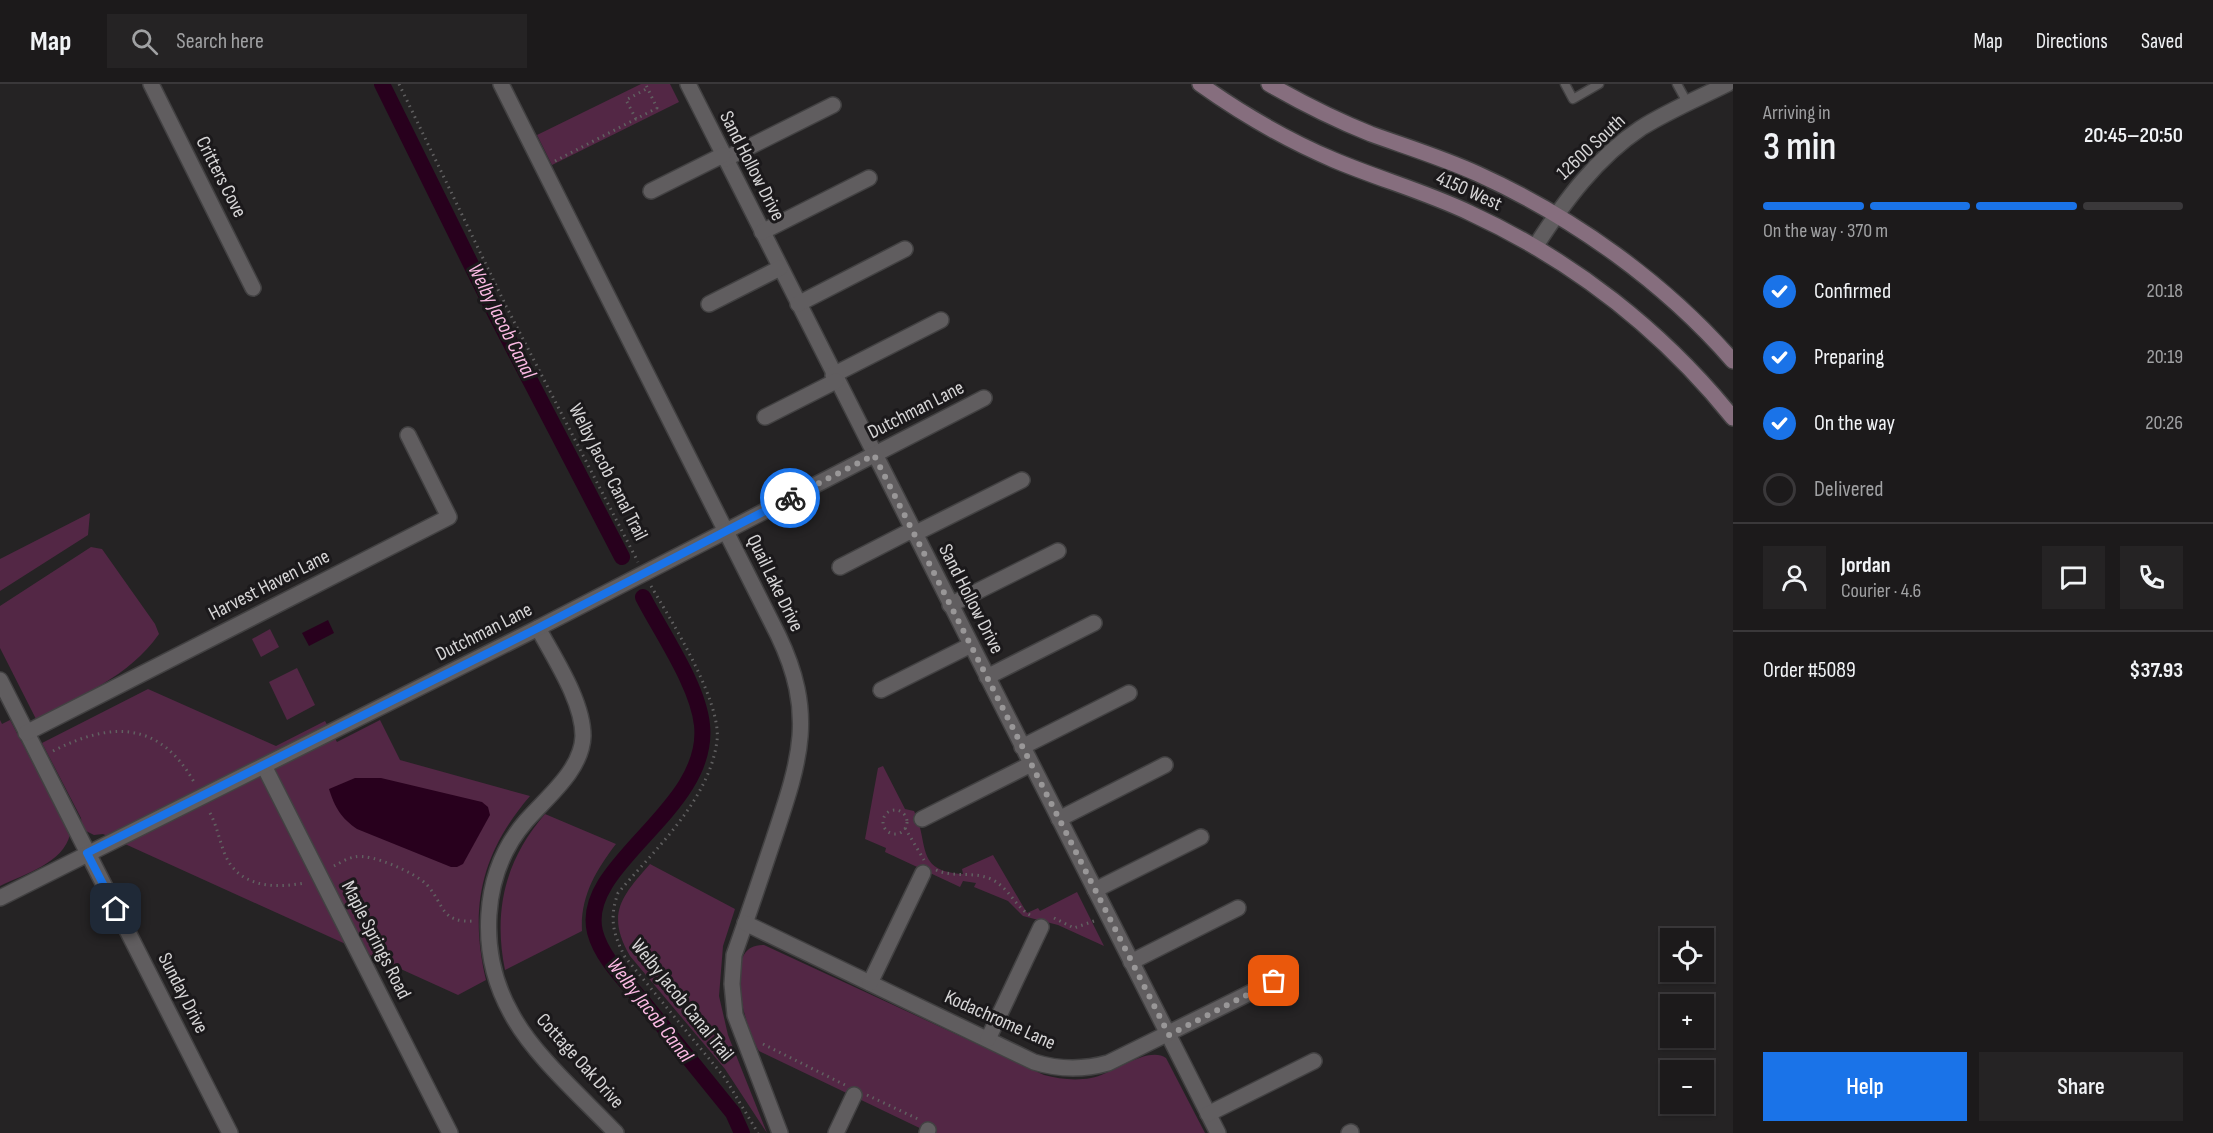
<!DOCTYPE html>
<html lang="en">
<head>
<meta charset="utf-8">
<style>
	body { margin:0; font-family:"Sofia Sans Condensed",sans-serif; background:#252324; color:#f1f3f6; height:100vh; display:flex; flex-direction:column; font-size:22px; white-space:nowrap }
	* { box-sizing:border-box; margin:0 }
	p { font-size:20px; color:#a0a1a3 }
	.icon { flex:none; width:33px; height:33px; fill:none; stroke:currentColor; stroke-width:2; stroke-linecap:round; stroke-linejoin:round }
	.map { position:relative; flex:1; overflow:hidden }
	.drawer { display:flex; flex-direction:column; background:#1c1a1b; width:480px }
	.drawer>* { flex:none }
	.buttons { position:absolute; left:1660px; top:844px; display:grid; gap:12px }
	.buttons a { display:grid; place-items:center; width:54px; height:54px; border-radius:0px; background:#1c1a1b; box-shadow:0 2px 4px #0004,0 0 0 2px #3a383a; font-size:30px }
	.pin { position:absolute; display:grid; place-items:center; width:51px; height:51px; color:#fff; margin:-26px; border-radius:12px; box-shadow:0 3px 9px #0006 }
	.courier { position:absolute; display:grid; place-items:center; width:60px; height:60px; margin:-30px; border:4px solid #1a73e8; border-radius:50%; background:#fff; color:#222; box-shadow:0 2px 8px #0007 }
	.headline em { font-style:normal; font-weight:600 }
	.headline div { display:flex; flex-direction:column-reverse }
	.headline { display:flex; align-items:center; justify-content:space-between; height:102px; padding:0 30px }
	h1 { font-size:39px; font-weight:600; line-height:45px }
	.bar { display:grid; grid-template-columns:repeat(4,1fr); gap:9px 6px; align-content:center; height:72px; padding:0 30px }
	.bar i { height:8px; border-radius:4px; background:#3a383a }
	.bar .selected { background:#1a73e8 }
	.bar p { grid-column:span 4 }
	.line { display:flex; align-items:center; gap:15px; padding:0 30px; border-top:2px solid #3a383a }
	.line div { flex:1 }
	.round { display:grid; place-items:center; flex:none; width:63px; height:63px; border-radius:0px; background:#252324 }
	ol { padding:0 30px; list-style:none }
	li { display:flex; align-items:center; gap:18px; height:66px }
	li p { margin-inline-start:auto }
	li .icon { padding:6px; border-radius:50%; background:#1a73e8; color:#fff; stroke-width:4 }
	li:last-child { color:#a0a1a3 }
	li i { width:33px; height:33px; border:3px solid #3a383a; border-radius:50% }
	.primary-button { display:flex; gap:12px; margin-top:auto; padding:12px 30px }
	.primary-button a { flex:1; height:69px; border-radius:0px; background:#1a73e8; color:#fff; font-size:24px; font-weight:600; line-height:69px; text-align:center }
	.primary-button a+a { background:#252324; color:#f1f3f6 }
	header { display:flex; align-items:center; gap:36px; box-sizing:border-box; height:84px; padding:0 30px; background:#1c1a1b; border-bottom:2px solid #3a383a }
	header strong { font-size:28px }
	nav { display:flex; gap:33px; margin-inline-start:auto; font-size:21px }
	.search { width:420px; height:54px; background:#252324; display:flex; align-items:center; gap:15px; box-sizing:border-box; padding:0 21px; border-radius:0px; color:#a0a1a3; font-size:22px }
	main { display:flex; flex:1; min-height:0 }
	.map>svg:first-child { display:block }
</style>
</head>
<body>
<header>
<strong>Map</strong>
<div class="search"><svg class="icon" aria-label="search" viewBox="0 0 24 24"><circle cx="10" cy="10" r="6"/><path d="M15 15l6 6"/></svg>Search here</div>
<nav><a>Map</a><a>Directions</a><a>Saved</a></nav>
</header>
<main>
<div class="map">
<svg width="1733" height="1049" viewBox="0 0 1733 1049">
	<rect width="100%" height="100%" fill="#252324"/>
	<g fill="#532745">
		<path d="M641 0H670L679 18 552 81 537 51Z"/>
		<path d="M90 429 88 451 0 507V475Z"/>
		<path d="M91 463 102 465 155 540 159 550C128 594 82 610 36 635L0 564V522Z"/>
		<path d="M270 545 279 563 261 573 252 555Z"/>
		<path d="M297 584 315 621 287 636 269 598Z"/>
		<path d="M148 605 276 662 325 637 337 658 380 636 400 676 530 712C481 769 469 824 486 896L458 911 103 750 94 751 82 745 81 734 42 659Z"/>
		<path d="M0 636 2 640 10 636 70 750C64 779 24 790 0 802Z"/>
		<path d="M883 682 905 725 914 727C930 760 914 787 963 790L962 785 993 771 1027 829 1038 824 1040 827 1077 808 1104 862 1058 841 1023 832 1008 817 974 803 976 799 963 797 960 803 885 768 886 764 865 755 878 684Z"/>
		<path d="M545 730 616 760C596 786 580 813 582 847L505 886C493 827 505 776 545 730Z"/>
		<path d="M650 780 735 825 723 862 719 912 728 951 767 1049 725 985 630 872C606 830 621 813 650 780Z"/>
		<path d="M764 861 1044 991C1059 995 1075 997 1091 994 1113 990 1148 961 1166 974L1205 1049H930L759 967C746 946 719 859 764 861Z"/>
	</g>
	<g fill="#28001d">
		<path d="M328 536 334 549 309 562 302 549Z"/>
		<path d="M355 694H381L482 718 488 723 490 731 463 780 457 783H451L357 745C341 734 335 724 329 705Z"/>
	</g>
	<g fill="none" stroke-linecap="round" stroke-linejoin="round">
		<g stroke="#28001d" stroke-width="16">
			<path d="M382 0 496 231 622 473"/>
			<path d="M643 513C662 550 698 601 702 641 711 726 578 780 595 848 602 875 627 898 644 919 674 956 703 992 733 1029L742 1049"/>
		</g>
		<defs>
			<g id="lane">
				<path d="M1565 0 1573 15 1599 0"/>
				<path d="M1677 0 1688 20"/>
			</g>
			<g id="street">
				<path d="M151 0 253 204"/>
				<path d="M501 0 778 551C816 630 800 676 774 754 761 793 748 832 734 871L732 900 735 931 780 1049"/>
				<path d="M688 0 1218 1049"/>
				<path d="M725 75 833 21"/>
				<path d="M651 107 723 71"/>
				<path d="M762 148 869 94"/>
				<path d="M1535 163C1564 118 1596 74 1641 44 1668 27 1699 14 1727 0"/>
				<path d="M709 220 780 184"/>
				<path d="M798 220 905 165"/>
				<path d="M833 291 941 236"/>
				<path d="M765 333 836 297"/>
				<path d="M914 450 1022 396"/>
				<path d="M840 483 912 446"/>
				<path d="M950 521 1058 467"/>
				<path d="M538 544C554 574 583 617 583 652 582 686 547 713 526 737 480 790 478 870 511 929 533 971 583 1014 616 1049"/>
				<path d="M987 593 1094 539"/>
				<path d="M0 596 230 1049"/>
				<path d="M881 606 971 561"/>
				<path d="M26 649 449 433 408 351"/>
				<path d="M1022 663 1129 609"/>
				<path d="M264 682 450 1049"/>
				<path d="M922 735 1031 680"/>
				<path d="M1059 735 1165 681"/>
				<path d="M1095 806 1201 753"/>
				<path d="M0 814 538 544 984 314"/>
				<path d="M745 839 1034 978C1060 986 1083 986 1108 979L1274 897"/>
				<path d="M1131 878 1238 824"/>
				<path d="M870 899 923 789"/>
				<path d="M988 955 1041 843"/>
				<path d="M1208 1030 1314 977"/>
				<path d="M836 1049 854 1011"/>
				<path d="M927 1049 928 1046"/>
				<path d="M1349 1049 1351 1048"/>
			</g>
			<g id="secondary">
				<path d="M1200 0C1242 30 1287 56 1334 76 1379 95 1426 108 1470 129 1572 176 1662 246 1733 334"/>
				<path d="M1269 0C1302 19 1336 36 1371 50 1407 63 1443 74 1478 90 1573 133 1664 198 1733 277"/>
			</g>
		</defs>
		<use href="#lane" stroke="#424142" stroke-width="11"/>
		<use href="#street" stroke="#424142" stroke-width="18"/>
		<use href="#secondary" stroke="#424142" stroke-width="18"/>
		<g stroke="#616061" stroke-width="3" stroke-dasharray="1.5 4.5" stroke-linecap="butt">
			<path d="M399 0 506 222 638 478"/>
			<path d="M636 35 626 16 648 4"/>
			<path d="M555 77 657 24 646 1 649 0"/>
			<path d="M651 502C671 536 722 618 717 657 709 717 655 765 618 809 609 834 613 850 625 873L725 994 758 1049"/>
			<path d="M53 667C110 638 159 636 194 698"/>
			<circle cx="895" cy="738" r="12"/>
			<path d="M210 729C217 742 219 755 224 768 237 803 273 805 304 799"/>
			<path d="M905 744 924 776"/>
			<path d="M334 782C340 779 347 774 355 773 371 769 416 789 427 801 445 821 440 839 474 837"/>
			<path d="M936 786C954 794 973 787 991 795 1010 804 1016 825 1032 832"/>
			<path d="M1054 834 1074 844 1094 837"/>
			<path d="M763 960 845 1001"/>
			<path d="M867 1011 918 1035"/>
		</g>
		<use href="#lane" stroke="#605d5f" stroke-width="8"/>
		<use href="#street" stroke="#605d5f" stroke-width="15"/>
		<use href="#secondary" stroke="#866e7e" stroke-width="15"/>
	</g>
	<g fill="none" stroke-linecap="round" stroke-linejoin="round">
		<path stroke="#999798" stroke-width="6" stroke-dasharray="0 10.8" d="M790 414 874 371 1169 951 1274 897"/>
		<path stroke="#1a73e8" stroke-width="8" d="M116 825 87 769 538 544 790 414"/>
	</g>
	<g text-anchor="middle" dominant-baseline="central" stroke-width="6" stroke-linejoin="round" paint-order="stroke">
		<g font-size="20" fill="#d7d6d7" stroke="#1b191b">
			<text transform="translate(1591 63) rotate(-43)">12600 South</text>
			<text transform="translate(752 82) rotate(63)">Sand Hollow Drive</text>
			<text transform="translate(221 93) rotate(63)">Critters Cove</text>
			<text transform="translate(1469 107) rotate(24)">4150 West</text>
			<text transform="translate(916 326) rotate(-27)">Dutchman Lane</text>
			<text transform="translate(608 388) rotate(63)">Welby Jacob Canal Trail</text>
			<text transform="translate(775 499) rotate(64)">Quail Lake Drive</text>
			<text transform="translate(269 501) rotate(-27)">Harvest Haven Lane</text>
			<text transform="translate(971 515) rotate(63)">Sand Hollow Drive</text>
			<text transform="translate(484 548) rotate(-27)">Dutchman Lane</text>
			<text transform="translate(376 856) rotate(63)">Maple Springs Road</text>
			<text transform="translate(183 909) rotate(63)">Sunday Drive</text>
			<text transform="translate(682 916) rotate(51)">Welby Jacob Canal Trail</text>
			<text transform="translate(1000 936) rotate(24)">Kodachrome Lane</text>
			<text transform="translate(580 977) rotate(48)">Cottage Oak Drive</text>
		</g>
		<g font-size="21" font-style="italic" fill="#fcbae4" stroke="#1b191b">
			<text transform="translate(502 237) rotate(63)">Welby Jacob Canal</text>
			<text transform="translate(650 926) rotate(52)">Welby Jacob Canal</text>
		</g>
	</g>
</svg>
<div class="buttons">
<a><svg class="icon" aria-label="locate" viewBox="0 0 24 24"><circle cx="12" cy="12" r="6"/><path d="M12 2v4M12 18v4M2 12h4M18 12h4"/></svg></a>
<a>+</a>
<a>−</a>
</div>
<div class="pin" style="left:1274px;top:897px;background:#ea580c"><svg class="icon" aria-label="bag" viewBox="0 0 24 24"><path d="M5 8h14l-1 12H6zM9 8a3 3 0 0 1 6 0"/></svg></div>
<div class="pin" style="left:116px;top:825px;background:#1f2937"><svg class="icon" aria-label="home" viewBox="0 0 24 24"><path d="M3 11l9-7 9 7M6 9v11h12V9"/></svg></div>
<div class="courier" style="left:790px;top:414px"><svg class="icon" aria-label="bike" viewBox="0 0 24 24"><circle cx="6" cy="16" r="4"/><circle cx="18" cy="16" r="4"/><path d="M6 16l4-8h5l3 8M10 8l3 8H6M13 5h3"/></svg></div>
</div>
<section class="drawer">
<div class="headline"><div><h1>3 min</h1><p>Arriving in</p></div><em>20:45–20:50</em></div>
<div class="bar"><i class="selected"></i><i class="selected"></i><i class="selected"></i><i></i><p>On the way · 370 m</p></div>
<ol>
<li><svg class="icon" aria-label="check" viewBox="0 0 24 24"><path d="M5 12l5 5 9-10"/></svg>Confirmed<p>20:18</p></li>
<li><svg class="icon" aria-label="check" viewBox="0 0 24 24"><path d="M5 12l5 5 9-10"/></svg>Preparing<p>20:19</p></li>
<li><svg class="icon" aria-label="check" viewBox="0 0 24 24"><path d="M5 12l5 5 9-10"/></svg>On the way<p>20:26</p></li>
<li><i></i>Delivered</li>
</ol>
<div class="line" style="height:108px"><a class="round"><svg class="icon" aria-label="person" viewBox="0 0 24 24"><circle cx="12" cy="8" r="4"/><path d="M4 21q1-7 8-7t8 7"/></svg></a><div><b>Jordan</b><p>Courier · 4.6</p></div><a class="round"><svg class="icon" aria-label="chat" viewBox="0 0 24 24"><path d="M4 5h16v11H9l-5 4z"/></svg></a><a class="round"><svg class="icon" aria-label="phone" viewBox="0 0 24 24"><path d="M5 4h4l2 5-3 2q2 4 5 5l2-3 5 2v4C11 20 4 13 5 4z"/></svg></a></div>
<div class="line" style="height:78px"><div>Order #5089</div><b>$37.93</b></div>
<div class="primary-button"><a>Help</a><a>Share</a></div>
</section>
</main>
</body>
</html>
